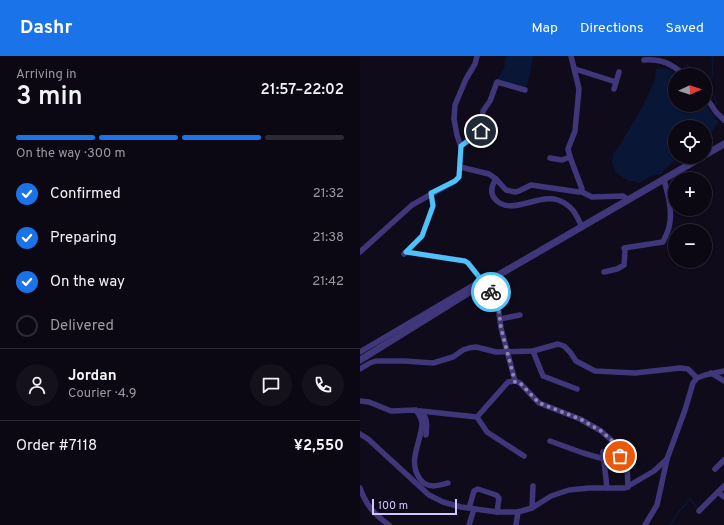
<!DOCTYPE html>
<html lang="en">
<head>
<meta charset="utf-8">
<style>
	body { margin:0; font-family:Overpass,sans-serif; background:#14111d; color:#f1f3f6; height:100vh; display:flex; flex-direction:column; font-size:15px; white-space:nowrap }
	* { box-sizing:border-box; margin:0 }
	p { font-size:13px; color:#9a9aa0 }
	.icon { flex:none; width:22px; height:22px; fill:none; stroke:currentColor; stroke-width:2; stroke-linecap:round; stroke-linejoin:round }
	.map { position:relative; flex:1; overflow:hidden }
	.panel { display:flex; flex-direction:column; background:#0b0814; width:360px }
	.panel>* { flex:none }
	.needle { width:26px; rotate:86deg }
	.controls { position:absolute; left:308px; top:12px; display:grid; gap:8px }
	.controls a { display:grid; place-items:center; width:44px; height:44px; border-radius:50%; background:#0b0814; box-shadow:0 1px 3px #0004,0 0 0 1px #2b2934; font-size:20px }
	.scale { position:absolute; left:12px; bottom:10px; width:85px; box-sizing:border-box; padding-left:4px; border:2px solid #d1c6fd; border-top:0; font-size:11px; line-height:14px; white-space:nowrap; color:#d1c6fd; -webkit-text-stroke:3px #0f0b1b; paint-order:stroke }
	.pin { position:absolute; display:grid; place-items:center; width:34px; height:34px; color:#fff; margin:-17px; border:2px solid #fff; border-radius:50%; box-shadow:0 1px 4px #0007 }
	.courier { position:absolute; display:grid; place-items:center; width:40px; height:40px; margin:-20px; border:3px solid #4fc3f7; border-radius:50%; background:#fff; color:#222; box-shadow:0 1px 5px #0007 }
	.overview em { font-style:normal; font-weight:600 }
	.overview div { display:flex; flex-direction:column-reverse }
	.overview { display:flex; align-items:center; justify-content:space-between; height:68px; padding:0 16px }
	h1 { font-size:26px; font-weight:600; line-height:30px }
	.bar { display:grid; grid-template-columns:repeat(4,1fr); gap:6px 4px; align-content:center; height:48px; padding:0 16px }
	.bar i { height:5px; border-radius:3px; background:#2b2934 }
	.bar .selected { background:#1a73e8 }
	.bar p { grid-column:span 4 }
	.line { display:flex; align-items:center; gap:10px; padding:0 16px; border-top:1px solid #2b2934 }
	.line div { flex:1 }
	.round { display:grid; place-items:center; flex:none; width:42px; height:42px; border-radius:21px; background:#14111d }
	ol { padding:0 16px; list-style:none }
	li { display:flex; align-items:center; gap:12px; height:44px }
	li p { margin-inline-start:auto }
	li .icon { padding:4px; border-radius:50%; background:#1a73e8; color:#fff; stroke-width:4 }
	li:last-child { color:#9a9aa0 }
	li i { width:22px; height:22px; border:2px solid #2b2934; border-radius:50% }
	header { display:flex; align-items:center; gap:24px; box-sizing:border-box; height:56px; padding:0 20px; background:#1a73e8; color:#fff }
	header strong { font-size:19px }
	nav { display:flex; gap:22px; margin-inline-start:auto; font-size:14px }
	main { display:flex; flex:1; min-height:0 }
	.map>svg:first-child { display:block }
</style>
</head>
<body>
<header>
<strong>Dashr</strong>
<nav><a>Map</a><a>Directions</a><a>Saved</a></nav>
</header>
<main>
<section class="panel">
<div class="overview"><div><h1>3 min</h1><p>Arriving in</p></div><em>21:57–22:02</em></div>
<div class="bar"><i class="selected"></i><i class="selected"></i><i class="selected"></i><i></i><p>On the way · 300 m</p></div>
<ol>
<li><svg class="icon" aria-label="check" viewBox="0 0 24 24"><path d="M5 12l5 5 9-10"/></svg>Confirmed<p>21:32</p></li>
<li><svg class="icon" aria-label="check" viewBox="0 0 24 24"><path d="M5 12l5 5 9-10"/></svg>Preparing<p>21:38</p></li>
<li><svg class="icon" aria-label="check" viewBox="0 0 24 24"><path d="M5 12l5 5 9-10"/></svg>On the way<p>21:42</p></li>
<li><i></i>Delivered</li>
</ol>
<div class="line" style="height:72px"><a class="round"><svg class="icon" aria-label="person" viewBox="0 0 24 24"><circle cx="12" cy="8" r="4"/><path d="M4 21q1-7 8-7t8 7"/></svg></a><div><b>Jordan</b><p>Courier · 4.9</p></div><a class="round"><svg class="icon" aria-label="chat" viewBox="0 0 24 24"><path d="M4 5h16v11H9l-5 4z"/></svg></a><a class="round"><svg class="icon" aria-label="phone" viewBox="0 0 24 24"><path d="M5 4h4l2 5-3 2q2 4 5 5l2-3 5 2v4C11 20 4 13 5 4z"/></svg></a></div>
<div class="line" style="height:52px"><div>Order #7118</div><b>¥2,550</b></div>
</section>
<div class="map">
<svg width="364" height="469" viewBox="0 0 364 469">
	<rect width="100%" height="100%" fill="#0f0b1b"/>
	<g fill="#091636">
		<path d="M146 0H173L170 19 166 31 137 24 144 12Z"/>
		<path d="M300 12 309 13 317 19H315V49H345V47L358 66 345 86V71H315V101H318L303 115 302 118 290 120 279 127 275 125H269L256 117 252 107 253 98 261 87 284 48 295 23 296 13Z"/>
	</g>
	<g fill="none" stroke-linecap="round" stroke-linejoin="round">
		<g stroke="#091636" stroke-width="1.5">
			<path d="M327 9 337 19"/>
			<path d="M354 49 356 47C357 41 349 35 348 26L353 19 352 5 354 0"/>
			<path d="M310 469 321 453 330 443 337 452"/>
		</g>
		<g stroke="#3f3779" stroke-width="5.5">
			<path d="M284 4C301 3 311 7 324 19"/>
			<path d="M215 13 256 26"/>
			<path d="M254 33 259 16"/>
			<path d="M345 40 356 56 364 64"/>
			<path d="M101 90 121 75 123 55 130 45 137 26 165 34"/>
			<path d="M190 102 202 104 210 101"/>
			<path d="M100 111 129 118 136 123 146 134 155 136 159 135 171 129 219 136 222 133 210 101 208 93 215 75 219 33 211 0"/>
			<path d="M136 123C132 129 129 136 135 143 150 161 179 137 198 144 212 149 216 158 222 171"/>
			<path d="M220 135 232 141 263 140 268 144"/>
			<path d="M0 196 52 149 95 125 99 121 101 91 97 79 94 63 95 49 106 23 115 8 117 0"/>
			<path d="M46 196 105 205 108 207 137 243 141 272 155 325"/>
			<path d="M44 198 62 180 73 150 71 137"/>
			<path d="M244 216 257 213 264 209 265 195 264 192 303 186C305 181 308 176 309 171 313 156 308 138 304 124"/>
			<path d="M140 263 160 259"/>
			<path d="M173 295 183 320 217 333"/>
			<path d="M0 296 122 224"/>
			<path d="M0 313 10 307 16 305H44L73 307 93 301 103 294 109 292 116 291 136 296 173 295 198 288 204 290 210 296 216 305 235 315 275 317 320 312 328 313 337 322"/>
			<path d="M351 317 364 325"/>
			<path d="M0 345 9 346 31 355 56 354C59 358 62 362 62 368 61 387 47 405 60 423 67 433 77 430 88 427"/>
			<path d="M60 355C68 361 67 370 66 379"/>
			<path d="M61 355 117 361 148 326 155 325 160 327 179 347 220 363 241 375 258 390 260 400 267 408 268 431"/>
			<path d="M117 361 127 376 164 400"/>
			<path d="M0 378 8 383 69 439 83 446 101 451 137 456H158L172 452 191 440 209 434 229 432H265L294 415 307 403"/>
			<path d="M190 385 223 397 244 403"/>
			<path d="M243 396 247 432"/>
			<path d="M355 413 364 404"/>
			<path d="M0 432C6 449 14 458 29 469"/>
			<path d="M358 436 364 441"/>
			<path d="M109 452 114 435 118 433 136 439 139 442 137 456"/>
			<path d="M172 452 173 430"/>
			<path d="M339 455 364 430"/>
			<path d="M109 469 114 453"/>
			<path d="M156 469 158 456"/>
			<path d="M285 469 297 449 307 403 325 354 333 327 337 322 345 319 364 315"/>
		</g>
		<g stroke="#3f3779" stroke-width="7">
			<path d="M345 99 364 88"/>
			<path d="M0 304 111 235 342 101"/>
		</g>
	</g>
	<g fill="none" stroke-linecap="round" stroke-linejoin="round">
		<path stroke="#8d85ae" stroke-width="4" stroke-dasharray="0 7.2" d="M131 236 138 248 141 272 155 326 160 327 179 347 220 363 241 375 258 390 260 400"/>
		<path stroke="#4fc3f7" stroke-width="5" d="M121 75 101 90 99 121 95 125 71 137 73 150 62 180 46 196 105 205 108 207 131 236"/>
	</g>
</svg>
<div class="controls">
<a><svg class="needle" viewBox="-14 -14 28 28"><path d="M0-13l5 13h-10z" fill="#e53935"/><path d="M0 13l5-13h-10z" fill="#9a9aa0"/></svg></a>
<a><svg class="icon" aria-label="locate" viewBox="0 0 24 24"><circle cx="12" cy="12" r="6"/><path d="M12 2v4M12 18v4M2 12h4M18 12h4"/></svg></a>
<a>+</a>
<a>−</a>
</div>
<div class="scale">100 m</div>
<div class="pin" style="left:260px;top:400px;background:#ea580c"><svg class="icon" aria-label="bag" viewBox="0 0 24 24"><path d="M5 8h14l-1 12H6zM9 8a3 3 0 0 1 6 0"/></svg></div>
<div class="pin" style="left:121px;top:75px;background:#1f2937"><svg class="icon" aria-label="home" viewBox="0 0 24 24"><path d="M3 11l9-7 9 7M6 9v11h12V9"/></svg></div>
<div class="courier" style="left:131px;top:236px"><svg class="icon" aria-label="bike" viewBox="0 0 24 24"><circle cx="6" cy="16" r="4"/><circle cx="18" cy="16" r="4"/><path d="M6 16l4-8h5l3 8M10 8l3 8H6M13 5h3"/></svg></div>
</div>
</main>
</body>
</html>
